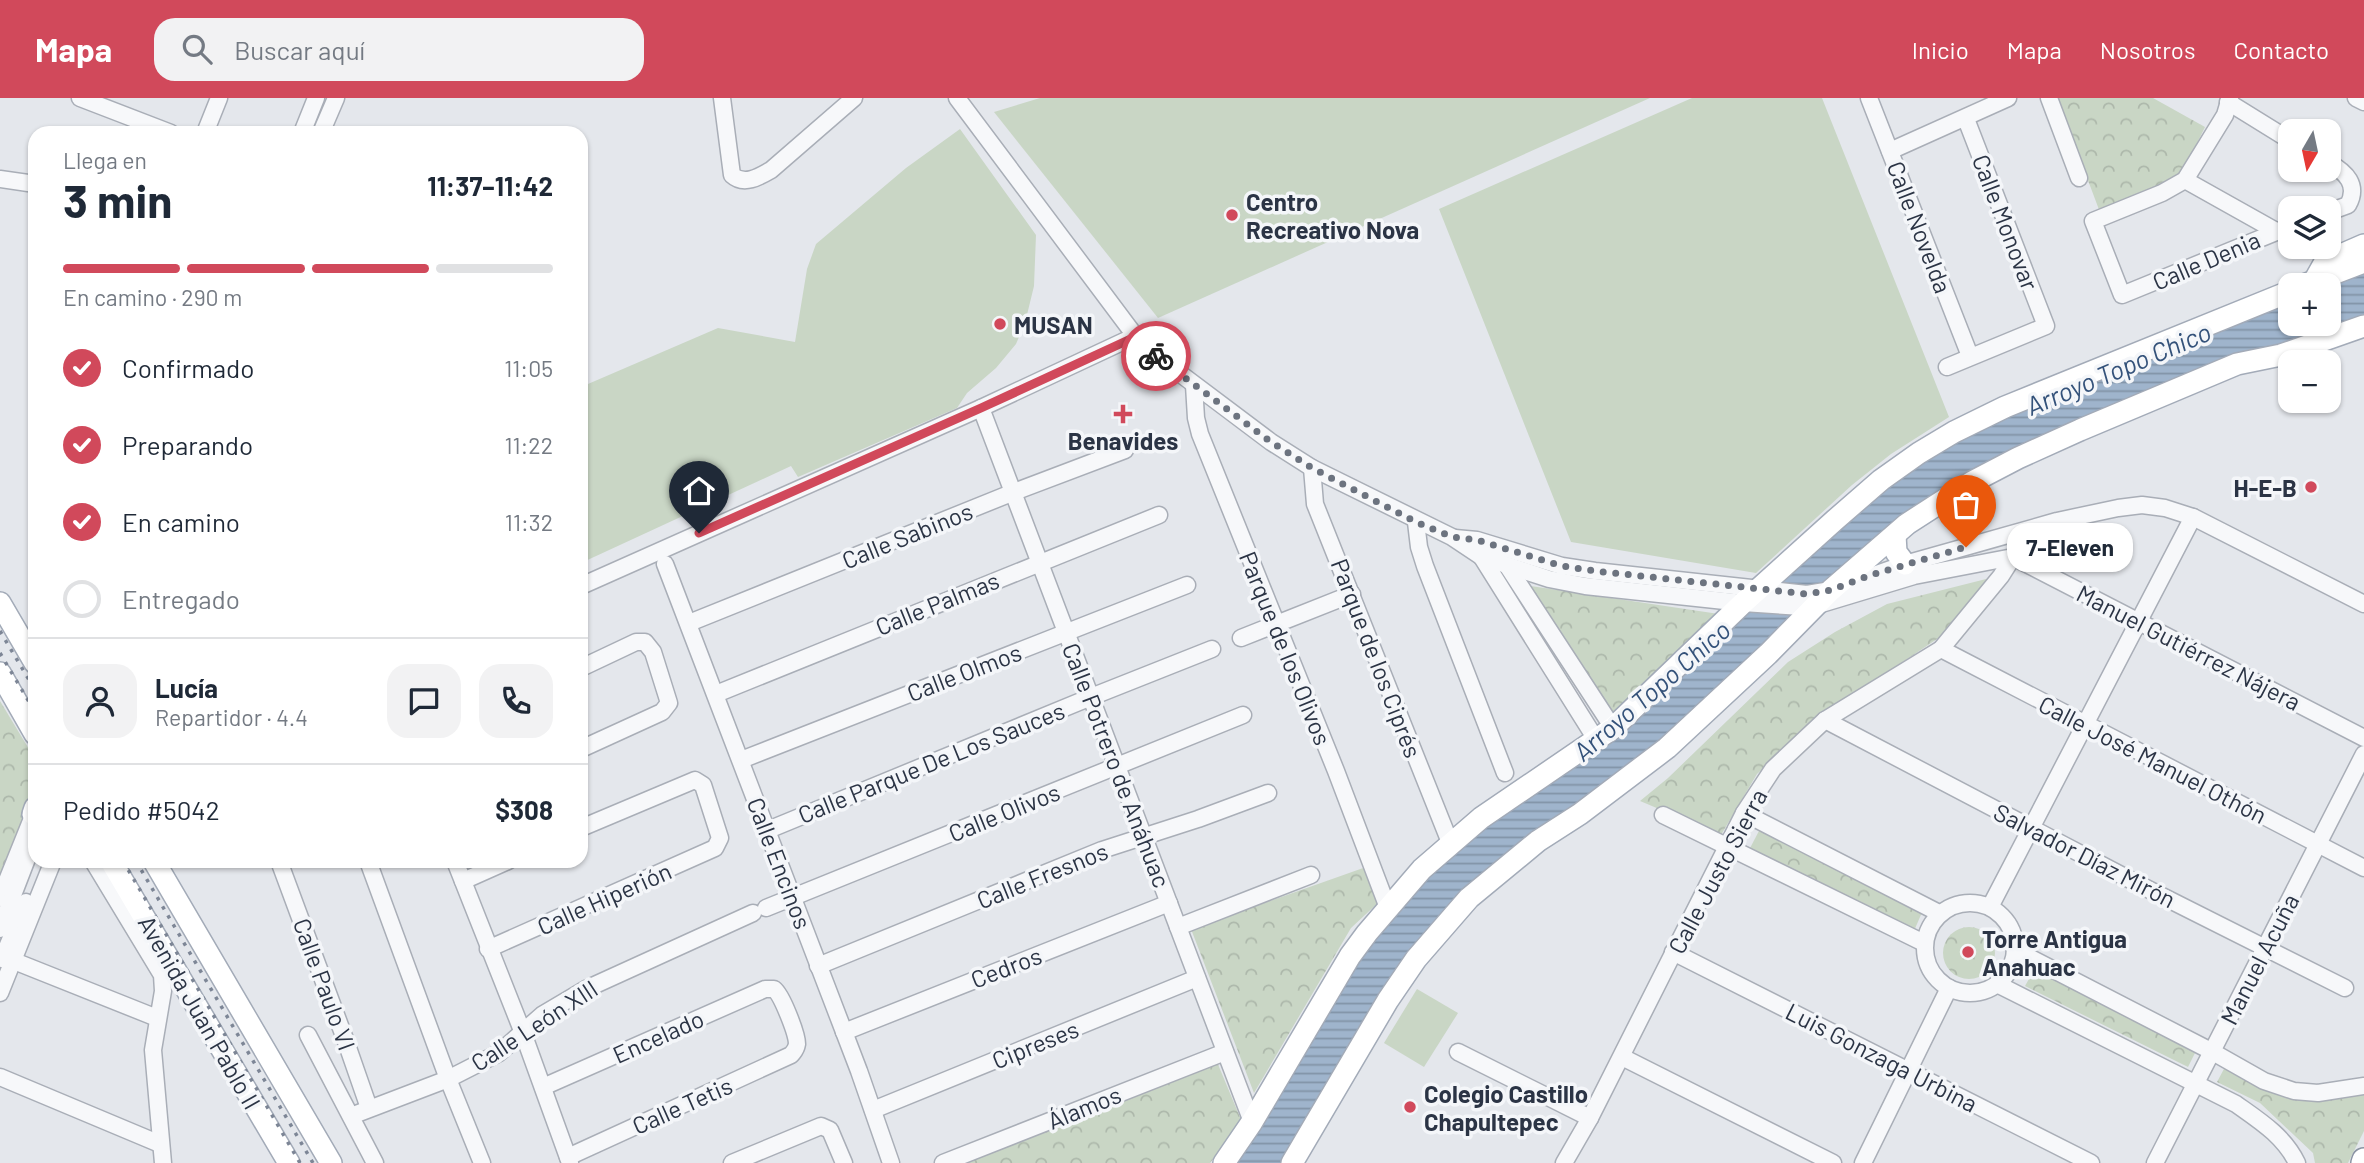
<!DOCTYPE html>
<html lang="es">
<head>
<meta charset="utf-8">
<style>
	body { margin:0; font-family:Barlow,sans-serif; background:#f2f2f3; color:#1f2937; height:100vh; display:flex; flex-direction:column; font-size:26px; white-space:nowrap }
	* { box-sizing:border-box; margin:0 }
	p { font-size:23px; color:#747a83 }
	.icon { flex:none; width:38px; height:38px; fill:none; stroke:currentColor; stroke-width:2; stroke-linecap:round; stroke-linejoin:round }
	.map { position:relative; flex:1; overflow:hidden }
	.side { position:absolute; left:28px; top:28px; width:560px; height:742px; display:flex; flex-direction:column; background:#fff; border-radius:21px; box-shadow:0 2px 5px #0004 }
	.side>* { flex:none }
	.needle { width:46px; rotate:189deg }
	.controls { position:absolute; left:2278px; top:21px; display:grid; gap:14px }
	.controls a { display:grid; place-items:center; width:63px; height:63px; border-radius:14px; background:#fff; box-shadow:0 2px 5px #0004; font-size:35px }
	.pin { position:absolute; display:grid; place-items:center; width:60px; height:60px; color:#fff; margin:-72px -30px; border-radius:50% 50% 50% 0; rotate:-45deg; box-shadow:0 0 7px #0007 }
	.pin .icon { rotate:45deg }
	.courier { position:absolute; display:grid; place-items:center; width:70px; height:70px; margin:-35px; border:5px solid #d1495b; border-radius:50%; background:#fff; color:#222; box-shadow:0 2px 9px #0007 }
	.bubble { position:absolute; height:49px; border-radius:21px; background:#fff; box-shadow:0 2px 5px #0004; font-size:23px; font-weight:700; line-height:49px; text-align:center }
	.headline em { font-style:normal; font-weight:700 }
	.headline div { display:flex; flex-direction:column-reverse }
	.headline { display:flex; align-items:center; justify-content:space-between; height:119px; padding:0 35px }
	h1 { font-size:46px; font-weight:700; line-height:52px }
	.bar { display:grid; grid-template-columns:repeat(4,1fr); gap:10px 7px; align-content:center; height:84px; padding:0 35px }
	.bar i { height:9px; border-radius:5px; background:#e0e1e3 }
	.bar .on { background:#d1495b }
	.bar p { grid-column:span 4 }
	.line { display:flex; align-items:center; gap:18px; padding:0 35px; border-top:2px solid #e0e1e3 }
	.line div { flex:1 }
	.round { display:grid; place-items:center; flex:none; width:74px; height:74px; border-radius:21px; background:#f2f2f3 }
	ol { padding:0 35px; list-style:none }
	li { display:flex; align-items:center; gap:21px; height:77px }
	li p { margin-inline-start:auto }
	li .icon { padding:7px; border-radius:50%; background:#d1495b; color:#fff; stroke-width:4 }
	li:last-child { color:#747a83 }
	li i { width:38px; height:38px; border:4px solid #e0e1e3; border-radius:50% }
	header { display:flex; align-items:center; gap:42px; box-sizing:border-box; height:98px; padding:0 35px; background:#d1495b; color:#fff }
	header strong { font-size:33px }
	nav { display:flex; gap:38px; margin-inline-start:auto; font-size:24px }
	.search { width:490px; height:63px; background:#f2f2f3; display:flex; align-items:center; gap:18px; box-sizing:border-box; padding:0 24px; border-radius:21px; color:#747a83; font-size:26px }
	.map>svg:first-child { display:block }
</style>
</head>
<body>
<header>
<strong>Mapa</strong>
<div class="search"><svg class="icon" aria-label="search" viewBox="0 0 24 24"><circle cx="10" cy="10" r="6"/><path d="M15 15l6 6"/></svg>Buscar aquí</div>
<nav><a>Inicio</a><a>Mapa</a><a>Nosotros</a><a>Contacto</a></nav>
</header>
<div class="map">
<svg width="2364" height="1065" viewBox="0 0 2364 1065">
	<defs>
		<pattern id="park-crowns" width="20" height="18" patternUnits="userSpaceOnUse" patternTransform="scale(1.75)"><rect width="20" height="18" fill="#c9d6c5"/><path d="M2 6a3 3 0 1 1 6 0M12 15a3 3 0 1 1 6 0" fill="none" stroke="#adb8ab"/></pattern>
		<pattern id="water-rules" width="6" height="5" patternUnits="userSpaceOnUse" patternTransform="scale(1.75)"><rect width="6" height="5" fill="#9fb4cc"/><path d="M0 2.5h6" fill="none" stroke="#8293a7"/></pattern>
	</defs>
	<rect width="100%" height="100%" fill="#e4e7ec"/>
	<g fill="url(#park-crowns)">
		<path d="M2057 0H2153L2205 29 2182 76 2101 117Z"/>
		<path d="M1994 479 1952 531 1819 620 1757 676 1721 737 1640 703 1668 680 1788 564 1835 534 1887 506Z"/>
		<path d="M1524 487 1719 516 1610 619Z"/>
		<path d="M0 603 35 661V713L0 789Z"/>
		<path d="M1760 731 1923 812 1914 833 1749 752Z"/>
		<path d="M1366 769 1380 803 1351 830 1254 995 1191 831Z"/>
		<circle cx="1969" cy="855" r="26"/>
		<path d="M2038 865 2198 949 2188 969 2025 888Z"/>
		<path d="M1217 964 1242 1024 1210 1065H963Z"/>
		<path d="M2225 969 2270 994 2304 1000 2364 997V1033L2348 1065H2315L2313 1055 2260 1005 2217 984Z"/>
	</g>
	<g fill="#c9d6c5">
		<path d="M1040 0H1650L1158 220 994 14Z"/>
		<path d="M1692 0H1822L1949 319 1891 356 1852 387 1756 475 1571 444 1439 111Z"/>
		<path d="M960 31 1036 137 1034 188 1025 225 1016 246 996 270 967 295 957 310 798 379 791 368 581 465V289L718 230 795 244 807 171 816 146 906 70Z"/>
		<path d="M1417 891 1458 915 1424 969 1384 945Z"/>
	</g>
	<path fill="url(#water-rules)" d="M2364 173V216L2237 266 1972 384 1442 829 1292 1065H1225L1403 791 1597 643 1919 355 2291 193V226H2329V187Z"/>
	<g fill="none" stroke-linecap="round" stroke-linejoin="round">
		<defs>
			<g id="minor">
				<path d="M80 0 171 35"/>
				<path d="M722 0 732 77C744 88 759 79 771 72L854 0"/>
				<path d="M957 0 1142 247 1271 344 1312 370 1452 439 1482 459 1549 481 1585 488 1743 505 1802 509 1818 507 1914 478 2013 459 2364 640"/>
				<path d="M1869 0 1970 258"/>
				<path d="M2049 0 2079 80"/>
				<path d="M2230 0 2225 17 2185 82 2162 95 2093 123 2122 197 2291 128"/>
				<path d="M2356 0 2364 4"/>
				<path d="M2228 4 2291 43"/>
				<path d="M205 35 219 0"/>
				<path d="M302 35 316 0"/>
				<path d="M321 35 336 0"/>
				<path d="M1890 53 2008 0"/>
				<path d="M2329 65C2346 74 2359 87 2348 107L2329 114"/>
				<path d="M0 81 35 86"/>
				<path d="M2185 82 2276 133"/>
				<path d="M1947 269 2046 228 1966 21"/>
				<path d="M1194 287 1196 320 1200 336 1336 673 1388 810"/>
				<path d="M981 310 1252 1024"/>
				<path d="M1312 370 1315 406 1451 747"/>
				<path d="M1416 424 1419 449 1425 468 1505 675"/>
				<path d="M1455 440 1477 442 1562 468 1595 473 1807 496 1831 492 1905 466 2057 423 2118 410 2142 407 2165 410 2193 419 2364 506"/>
				<path d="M1481 458 1597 643"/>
				<path d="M665 466 859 973 891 1065"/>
				<path d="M1508 469 1613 630"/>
				<path d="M581 488 981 310 1135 238"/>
				<path d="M689 525 1014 394 1125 352"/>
				<path d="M1241 540 1352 496"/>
				<path d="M1941 551 2364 770"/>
				<path d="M581 570 636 544H645L653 554 669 605 662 614 581 651"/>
				<path d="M716 596 1159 417"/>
				<path d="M1825 622 2142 788 2345 890"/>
				<path d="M741 662 1187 487"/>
				<path d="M1744 715 1939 815"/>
				<path d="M1663 717 1924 845"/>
				<path d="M768 732 1091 599 1212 551"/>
				<path d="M93 763 162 877 163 893 153 952 163 1065"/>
				<path d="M279 763 345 941 369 1010"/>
				<path d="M368 763 448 981 482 1065"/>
				<path d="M455 763 523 935 570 1065"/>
				<path d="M463 783 508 763"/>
				<path d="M0 800 35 713"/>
				<circle cx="1970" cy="850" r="45"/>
				<path d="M1990 809 2193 419"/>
				<path d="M766 810 1243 617"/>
				<path d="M1178 829 1311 777"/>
				<path d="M0 831 35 740"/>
				<path d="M488 851 715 750 720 740 703 687 695 682 581 730"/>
				<path d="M2015 852 2211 953 2264 983 2294 993 2318 995 2364 988"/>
				<path d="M1673 854 2091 1065"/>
				<path d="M2 861 26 804"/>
				<path d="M14 863 157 920"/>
				<path d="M818 868 1102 752 1198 721 1268 695"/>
				<path d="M1997 886 2236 1006C2260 1023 2284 1038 2297 1065"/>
				<path d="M0 895 53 763"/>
				<path d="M844 934 1169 805"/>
				<path d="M308 937 375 1065"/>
				<path d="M1458 954 1590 1020"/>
				<path d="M1622 959 1833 1065"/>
				<path d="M0 979 160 1046"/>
				<path d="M543 989 765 891H774C782 897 797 936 797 946 796 952 795 952 791 957L568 1059"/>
				<path d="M873 1012 1197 880"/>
				<path d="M351 1018 448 981 499 955 542 917 586 891 753 815"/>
				<path d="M732 1065 821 1028 830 1032 844 1065"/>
				<path d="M943 1065 1225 954"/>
				<path d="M1564 1065 1590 1020 1744 715 1773 671 1825 622 1941 551 2001 478 2013 459 2052 427"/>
				<path d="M1863 1065 1949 890"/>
				<path d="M2155 1065 2364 656"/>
			</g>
			<g id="major">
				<path d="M2316 180 2325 164 2364 147"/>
				<path d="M2304 187 2364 164"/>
				<path d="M1895 437 1896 454 1905 466"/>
				<path d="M0 505 35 565"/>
				<path d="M0 575 35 636"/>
				<path d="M33 716 35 710"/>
				<path d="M111 763 289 1065"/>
				<path d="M154 763 331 1065"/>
				<path d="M1224 1065 1252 1024 1350 858 1367 835 1422 771 1481 720 1613 630 1743 505 1835 422 1881 382 1919 355 1954 334 2005 309 2291 193"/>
				<path d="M1292 1065 1388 902 1416 861 1469 800 1538 743 1580 716 1667 650 1768 556 1831 492 1907 426 1972 384 2018 360 2080 332 2237 266 2281 257 2364 228"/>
			</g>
			<path id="highway" d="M2363 1065 2364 1062"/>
		</defs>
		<use href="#minor" stroke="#a9aeb7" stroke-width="19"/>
		<use href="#major" stroke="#a3abb8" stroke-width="24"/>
		<use href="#highway" stroke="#8b94a3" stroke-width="26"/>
		<use href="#minor" stroke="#f7f8fa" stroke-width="16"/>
		<use href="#major" stroke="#fff" stroke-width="21"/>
		<use href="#highway" stroke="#fff" stroke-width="23"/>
		<g stroke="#7d8696" stroke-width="3.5" stroke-dasharray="3.5 7" stroke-linecap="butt">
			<path d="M0 533 35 592"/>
			<path d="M0 555 35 614"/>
			<path d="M123 763 300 1065"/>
			<path d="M136 763 313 1065"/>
		</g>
	</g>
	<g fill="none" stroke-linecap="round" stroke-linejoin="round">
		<path stroke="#6c737f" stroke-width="7" stroke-dasharray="0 12.6" d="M1156 258 1271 344 1312 370 1416 424 1452 439 1477 442 1562 468 1595 473 1807 496 1831 492 1871 477 1966 449"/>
		<path stroke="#d1495b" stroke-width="9" d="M699 435 981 310 1135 239 1156 258"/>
	</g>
	<g fill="#d1495b" stroke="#f4f6f9" stroke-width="2.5">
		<circle cx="1232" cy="117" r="7"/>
		<circle cx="1000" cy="226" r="7"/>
		<path d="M1119.5 305.5h7v7h7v7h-7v7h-7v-7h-7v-7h7z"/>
		<circle cx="2311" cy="389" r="7"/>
		<circle cx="1968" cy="854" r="7"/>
		<circle cx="1410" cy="1009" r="7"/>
	</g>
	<g text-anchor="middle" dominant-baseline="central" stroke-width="7" stroke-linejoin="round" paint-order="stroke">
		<g font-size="24" font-weight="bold" fill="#2b3445" stroke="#f4f6f9" text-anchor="start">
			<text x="1246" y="103">Centro<tspan x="1246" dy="28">Recreativo Nova</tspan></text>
			<text x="1014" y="226">MUSAN</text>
			<text x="1123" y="342" text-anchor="middle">Benavides</text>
			<text x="2297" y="389" text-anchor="end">H-E-B</text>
			<text x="1982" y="840">Torre Antigua<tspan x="1982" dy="28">Anahuac</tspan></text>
			<text x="1424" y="995">Colegio Castillo<tspan x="1424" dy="28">Chapultepec</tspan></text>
		</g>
		<g font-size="24" fill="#2b3445" stroke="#f4f6f9">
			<text transform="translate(2006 124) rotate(69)">Calle Monovar</text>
			<text transform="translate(1920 129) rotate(69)">Calle Novelda</text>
			<text transform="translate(2206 162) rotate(-23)">Calle Denia</text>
			<text transform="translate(907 437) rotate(-22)">Calle Sabinos</text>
			<text transform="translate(937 505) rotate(-22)">Calle Palmas</text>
			<text transform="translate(2189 549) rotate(27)">Manuel Gutiérrez Nájera</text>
			<text transform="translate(1286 550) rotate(68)">Parque de los Olivos</text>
			<text transform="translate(1377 560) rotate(69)">Parque de los Ciprés</text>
			<text transform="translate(964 574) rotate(-21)">Calle Olmos</text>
			<text transform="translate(2153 661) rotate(27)">Calle José Manuel Othón</text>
			<text transform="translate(931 664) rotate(-22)">Calle Parque De Los Sauces</text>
			<text transform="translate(1117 667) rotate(69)">Calle Potrero de Anáhuac</text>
			<text transform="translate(1004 714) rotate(-22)">Calle Olivos</text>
			<text transform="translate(2085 757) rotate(27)">Salvador Díaz Mirón</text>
			<text transform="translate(780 765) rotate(69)">Calle Encinos</text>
			<text transform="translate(1717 773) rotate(-62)">Calle Justo Sierra</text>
			<text transform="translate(1042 777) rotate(-22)">Calle Fresnos</text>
			<text transform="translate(604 800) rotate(-24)">Calle Hiperión</text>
			<text transform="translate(2259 861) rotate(-63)">Manuel Acuña</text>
			<text transform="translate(1006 869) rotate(-21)">Cedros</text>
			<text transform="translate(325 886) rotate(70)">Calle Paulo VI</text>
			<text transform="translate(200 914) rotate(60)">Avenida Juan Pablo II</text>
			<text transform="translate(534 927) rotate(-33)">Calle León XIII</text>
			<text transform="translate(658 938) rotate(-24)">Encelado</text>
			<text transform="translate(1035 946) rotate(-22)">Cipreses</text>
			<text transform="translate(1882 959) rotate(27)">Luis Gonzaga Urbina</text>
			<text transform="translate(682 1007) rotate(-24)">Calle Tetis</text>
			<text transform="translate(1084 1009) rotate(-22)">Álamos</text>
		</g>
		<g font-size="26" font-style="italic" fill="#34527a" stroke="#f4f6f9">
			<text transform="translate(2118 270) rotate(-23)">Arroyo Topo Chico</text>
			<text transform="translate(1651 592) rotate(-41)">Arroyo Topo Chico</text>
		</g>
	</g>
</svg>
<div class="controls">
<a><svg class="needle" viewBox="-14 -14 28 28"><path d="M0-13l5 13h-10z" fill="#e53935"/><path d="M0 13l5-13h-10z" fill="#747a83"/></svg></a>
<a><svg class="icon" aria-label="layers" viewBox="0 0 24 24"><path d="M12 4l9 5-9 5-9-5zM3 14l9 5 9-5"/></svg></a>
<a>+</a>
<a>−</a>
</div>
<div class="pin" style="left:1966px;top:449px;background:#ea580c"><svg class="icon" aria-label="bag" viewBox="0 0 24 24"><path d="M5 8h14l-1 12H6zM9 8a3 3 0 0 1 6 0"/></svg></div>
<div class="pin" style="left:699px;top:435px;background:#1f2937"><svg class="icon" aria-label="home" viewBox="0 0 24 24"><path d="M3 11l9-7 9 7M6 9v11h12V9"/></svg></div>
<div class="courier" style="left:1156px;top:258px"><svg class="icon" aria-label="bike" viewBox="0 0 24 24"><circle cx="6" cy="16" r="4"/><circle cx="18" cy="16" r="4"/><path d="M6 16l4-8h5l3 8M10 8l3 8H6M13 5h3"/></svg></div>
<div class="bubble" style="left:2007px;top:425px;width:126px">7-Eleven</div>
<section class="side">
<div class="headline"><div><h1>3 min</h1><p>Llega en</p></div><em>11:37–11:42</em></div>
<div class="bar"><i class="on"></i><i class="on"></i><i class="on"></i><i></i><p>En camino · 290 m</p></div>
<ol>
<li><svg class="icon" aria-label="check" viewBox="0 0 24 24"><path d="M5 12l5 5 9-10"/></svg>Confirmado<p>11:05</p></li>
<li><svg class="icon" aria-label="check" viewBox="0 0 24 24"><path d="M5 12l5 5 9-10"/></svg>Preparando<p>11:22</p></li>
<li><svg class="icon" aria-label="check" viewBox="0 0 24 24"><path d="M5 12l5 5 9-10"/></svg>En camino<p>11:32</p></li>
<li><i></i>Entregado</li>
</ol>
<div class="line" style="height:126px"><a class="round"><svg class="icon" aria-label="person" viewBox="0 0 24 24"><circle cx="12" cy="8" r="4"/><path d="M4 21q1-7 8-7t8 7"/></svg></a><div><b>Lucía</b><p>Repartidor · 4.4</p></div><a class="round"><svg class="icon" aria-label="chat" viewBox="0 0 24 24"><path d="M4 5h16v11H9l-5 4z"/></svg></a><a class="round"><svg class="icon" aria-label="phone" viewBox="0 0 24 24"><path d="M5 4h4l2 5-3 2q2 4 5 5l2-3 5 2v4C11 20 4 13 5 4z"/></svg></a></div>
<div class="line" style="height:91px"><div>Pedido #5042</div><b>$308</b></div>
</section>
</div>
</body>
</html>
